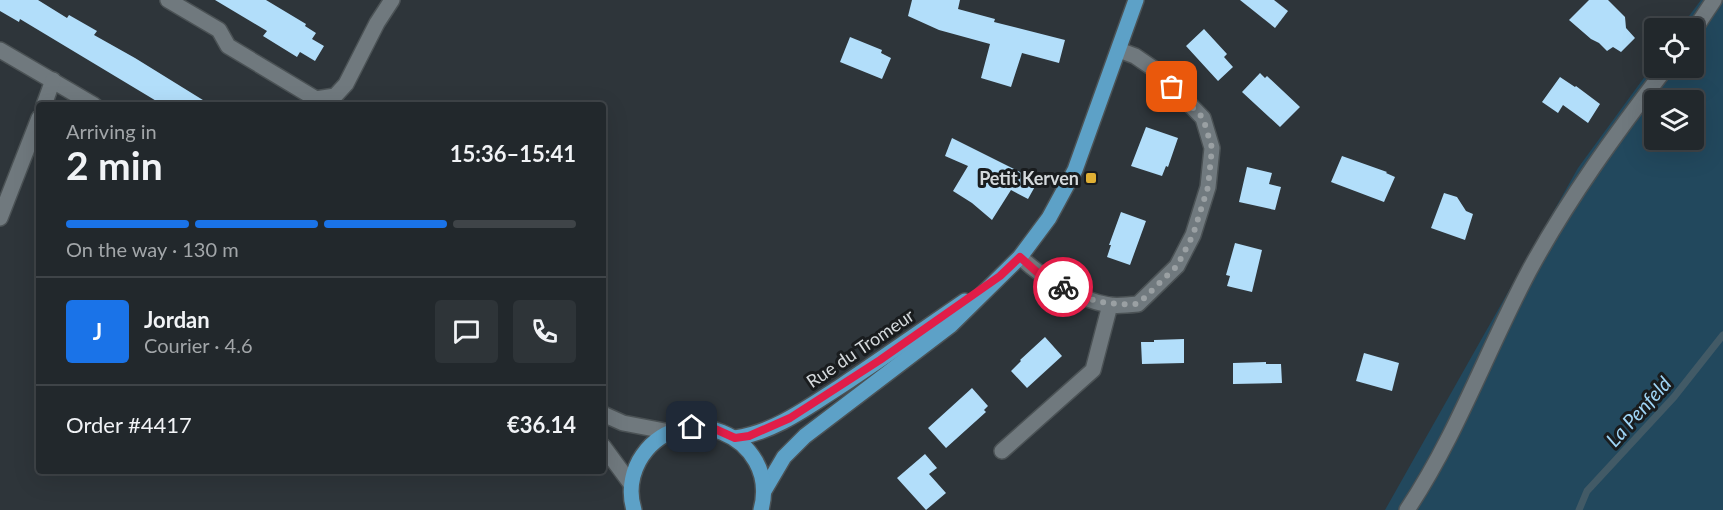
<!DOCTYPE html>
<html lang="en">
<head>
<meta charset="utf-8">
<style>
	body { margin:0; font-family:Lato,sans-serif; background:#2e3438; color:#f1f3f6; height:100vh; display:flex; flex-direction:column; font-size:22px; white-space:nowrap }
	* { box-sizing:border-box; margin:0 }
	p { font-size:20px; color:#a2a6a9 }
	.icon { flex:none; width:33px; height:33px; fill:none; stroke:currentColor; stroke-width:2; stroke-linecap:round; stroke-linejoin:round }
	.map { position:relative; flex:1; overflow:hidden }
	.details { position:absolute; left:36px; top:102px; width:570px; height:372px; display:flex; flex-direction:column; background:#22282c; border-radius:6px; box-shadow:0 6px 24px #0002,0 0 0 2px #3f4448 }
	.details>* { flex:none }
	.controls { position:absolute; left:1644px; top:18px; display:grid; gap:12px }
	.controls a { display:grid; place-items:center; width:60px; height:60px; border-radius:6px; background:#22282c; box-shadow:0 6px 24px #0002,0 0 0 2px #3f4448; font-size:30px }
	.pin { position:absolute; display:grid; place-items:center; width:51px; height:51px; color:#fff; margin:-26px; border-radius:12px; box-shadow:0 3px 9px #0006 }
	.courier { position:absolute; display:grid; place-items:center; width:60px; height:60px; margin:-30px; border:4px solid #e11d48; border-radius:50%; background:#fff; color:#222; box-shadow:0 2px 8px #0007 }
	.head em { font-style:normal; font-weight:700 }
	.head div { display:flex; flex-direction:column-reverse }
	.head { display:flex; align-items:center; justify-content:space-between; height:102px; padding:0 30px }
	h1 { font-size:39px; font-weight:700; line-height:45px }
	.bar { display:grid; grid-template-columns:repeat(4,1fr); gap:9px 6px; align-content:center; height:72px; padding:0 30px }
	.bar i { height:8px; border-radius:4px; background:#3f4448 }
	.bar .current { background:#1a73e8 }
	.bar p { grid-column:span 4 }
	.line { display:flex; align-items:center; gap:15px; padding:0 30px; border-top:2px solid #3f4448 }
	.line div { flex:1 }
	.round { display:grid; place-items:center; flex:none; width:63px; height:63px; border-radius:6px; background:#2e3438 }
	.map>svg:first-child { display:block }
</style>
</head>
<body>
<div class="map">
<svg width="1723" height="510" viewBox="0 0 1723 510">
	<rect width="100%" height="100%" fill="#2e353a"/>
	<path fill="#22485d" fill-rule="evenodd" d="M1701 0H1723V510H1385L1578 168 1654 64V68H1694V28H1680ZM1654 100H1694V140H1654Z"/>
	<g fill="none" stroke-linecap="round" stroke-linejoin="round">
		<path stroke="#425a66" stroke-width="7" d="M1579 510 1587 491 1674 397 1723 335"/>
	</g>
	<g fill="#b2defa">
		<path d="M0 0H38L67 18 69 15 97 31 94 35 135 58 211 105H163L20 19 19 22 0 11Z"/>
		<path d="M215 0H266L306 24 305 26 316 33 312 39 324 46 315 61 300 52 297 57 263 36 267 31Z"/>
		<path d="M912 0H960L958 9 995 19 994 22 1065 40 1059 63 1022 53 1011 87 981 78 990 44 939 30 908 16Z"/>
		<path d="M1240 0H1274L1288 11 1275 28Z"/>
		<path d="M1589 0H1608L1625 17 1626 28 1635 38 1621 52 1613 47 1607 51 1599 43 1591 39 1569 20Z"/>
		<path d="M1204 29 1227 54 1224 57 1233 67 1218 81 1186 46Z"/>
		<path d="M850 37 882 50 881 53 891 58 882 79 840 62Z"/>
		<path d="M1260 73 1265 78 1267 76 1300 107 1280 127 1242 92Z"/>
		<path d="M1560 77 1575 87 1576 86 1600 104 1588 123 1563 105 1558 113 1542 102Z"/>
		<path d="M1146 127 1178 138 1168 167 1166 166 1162 176 1131 166Z"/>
		<path d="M952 138 1038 181 1028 199 1011 190 992 220 972 203 953 191 968 166 945 156Z"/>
		<path d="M1342 156 1387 172 1386 173 1395 177 1384 202 1331 182Z"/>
		<path d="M1247 167 1272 173 1269 184 1281 187 1275 210 1239 202Z"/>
		<path d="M1444 193 1457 197 1466 211 1473 214 1465 240 1431 228Z"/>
		<path d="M1121 212 1146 221 1130 265 1107 257 1111 245H1109Z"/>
		<path d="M1235 243 1262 250 1252 292 1227 286 1230 276 1226 275Z"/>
		<path d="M1045 337 1062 356 1027 388 1011 371 1021 361 1020 360Z"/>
		<path d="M1184 339V363L1142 364 1141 342H1154V340Z"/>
		<path d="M1364 353 1399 363 1392 391 1356 381Z"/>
		<path d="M1266 362V364H1281L1282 383 1233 384V363Z"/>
		<path d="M972 388 988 406 984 410 986 412 946 448 928 428Z"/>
		<path d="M925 454 937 468 929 474 946 493 926 510 897 478Z"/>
	</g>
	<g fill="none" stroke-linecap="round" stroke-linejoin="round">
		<defs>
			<g id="minor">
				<path d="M168 0 219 30 228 46 316 99 335 96 346 84 377 23 392 0"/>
				<path d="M1694 30 1714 0"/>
				<path d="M0 50 94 105"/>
				<path d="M44 105 53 80"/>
				<path d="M0 218 39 118"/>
				<path d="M1020 257C1044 279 1076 299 1109 305 1118 306 1129 305 1138 304L1177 266 1193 235 1208 187 1212 148 1203 118 1157 71 1135 56 1119 50"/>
				<path d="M603 414 623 423 670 432"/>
				<path d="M603 446 631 484"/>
				<path d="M1002 451 1093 370 1110 305"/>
				<path d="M1407 510C1457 435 1487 350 1529 271 1568 199 1616 133 1666 68"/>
			</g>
			<g id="major">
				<path d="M735 438C775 432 808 407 841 386 883 358 924 329 965 301"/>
				<path d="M764 491 784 457 805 436 951 325 1020 257 1049 218 1075 170 1136 0"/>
				<path d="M634 510C629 494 631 476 639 461 677 394 781 435 761 510"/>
			</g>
		</defs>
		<use href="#minor" stroke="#4b5255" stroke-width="18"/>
		<use href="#major" stroke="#4b5255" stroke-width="18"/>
		<use href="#minor" stroke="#70797e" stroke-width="15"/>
		<use href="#major" stroke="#5da1c7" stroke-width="15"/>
	</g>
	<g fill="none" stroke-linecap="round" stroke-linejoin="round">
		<path stroke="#9aa0a3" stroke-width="6" stroke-dasharray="0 10.8" d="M1063 287C1090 302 1108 305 1138 304L1177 266 1193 235 1208 187 1212 148 1203 118 1172 87"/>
		<path stroke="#e11d48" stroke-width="8" d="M692 427 715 429 735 438 749 436 790 418 880 360 1000 276 1020 257 1039 274 1063 287"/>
	</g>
	<rect fill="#e0b034" stroke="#191c1e" stroke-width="2" x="1085" y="172" width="12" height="12" rx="3"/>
	<g text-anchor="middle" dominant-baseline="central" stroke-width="6" stroke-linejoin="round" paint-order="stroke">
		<g font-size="18" font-weight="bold" fill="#d4d9dc" stroke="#191c1e" text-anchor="end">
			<text x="1079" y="178">Petit Kerven</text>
		</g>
		<g font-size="18" fill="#d4d9dc" stroke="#191c1e">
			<text transform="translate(860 348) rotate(-34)">Rue du Tromeur</text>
		</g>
		<g font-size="20" font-style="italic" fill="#9fd5f6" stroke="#191c1e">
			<text transform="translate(1638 411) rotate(-48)">La Penfeld</text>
		</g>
	</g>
</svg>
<div class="controls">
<a><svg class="icon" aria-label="locate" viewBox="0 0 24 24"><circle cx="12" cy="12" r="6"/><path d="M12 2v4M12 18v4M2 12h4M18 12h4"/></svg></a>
<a><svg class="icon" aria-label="layers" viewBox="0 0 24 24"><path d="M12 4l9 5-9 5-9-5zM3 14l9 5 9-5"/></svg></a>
</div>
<div class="pin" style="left:1172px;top:87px;background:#ea580c"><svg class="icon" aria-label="bag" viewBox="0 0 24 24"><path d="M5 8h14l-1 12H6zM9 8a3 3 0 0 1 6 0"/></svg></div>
<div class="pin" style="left:692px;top:427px;background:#1f2937"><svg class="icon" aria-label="home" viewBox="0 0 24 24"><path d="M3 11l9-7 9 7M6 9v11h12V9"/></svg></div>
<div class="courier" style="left:1063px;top:287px"><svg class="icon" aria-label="bike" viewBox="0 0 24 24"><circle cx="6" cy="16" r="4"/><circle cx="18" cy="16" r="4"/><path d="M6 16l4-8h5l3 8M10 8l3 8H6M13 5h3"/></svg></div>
<section class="details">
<div class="head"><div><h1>2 min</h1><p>Arriving in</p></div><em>15:36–15:41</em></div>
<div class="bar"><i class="current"></i><i class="current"></i><i class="current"></i><i></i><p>On the way · 130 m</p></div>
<div class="line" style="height:108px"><b class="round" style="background:#1a73e8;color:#fff">J</b><div><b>Jordan</b><p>Courier · 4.6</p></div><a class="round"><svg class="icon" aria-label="chat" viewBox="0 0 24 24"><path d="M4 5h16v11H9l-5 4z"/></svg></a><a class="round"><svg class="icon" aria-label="phone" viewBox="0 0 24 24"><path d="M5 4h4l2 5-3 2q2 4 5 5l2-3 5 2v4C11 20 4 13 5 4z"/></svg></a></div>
<div class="line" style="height:78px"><div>Order #4417</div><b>€36.14</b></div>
</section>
</div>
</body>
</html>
